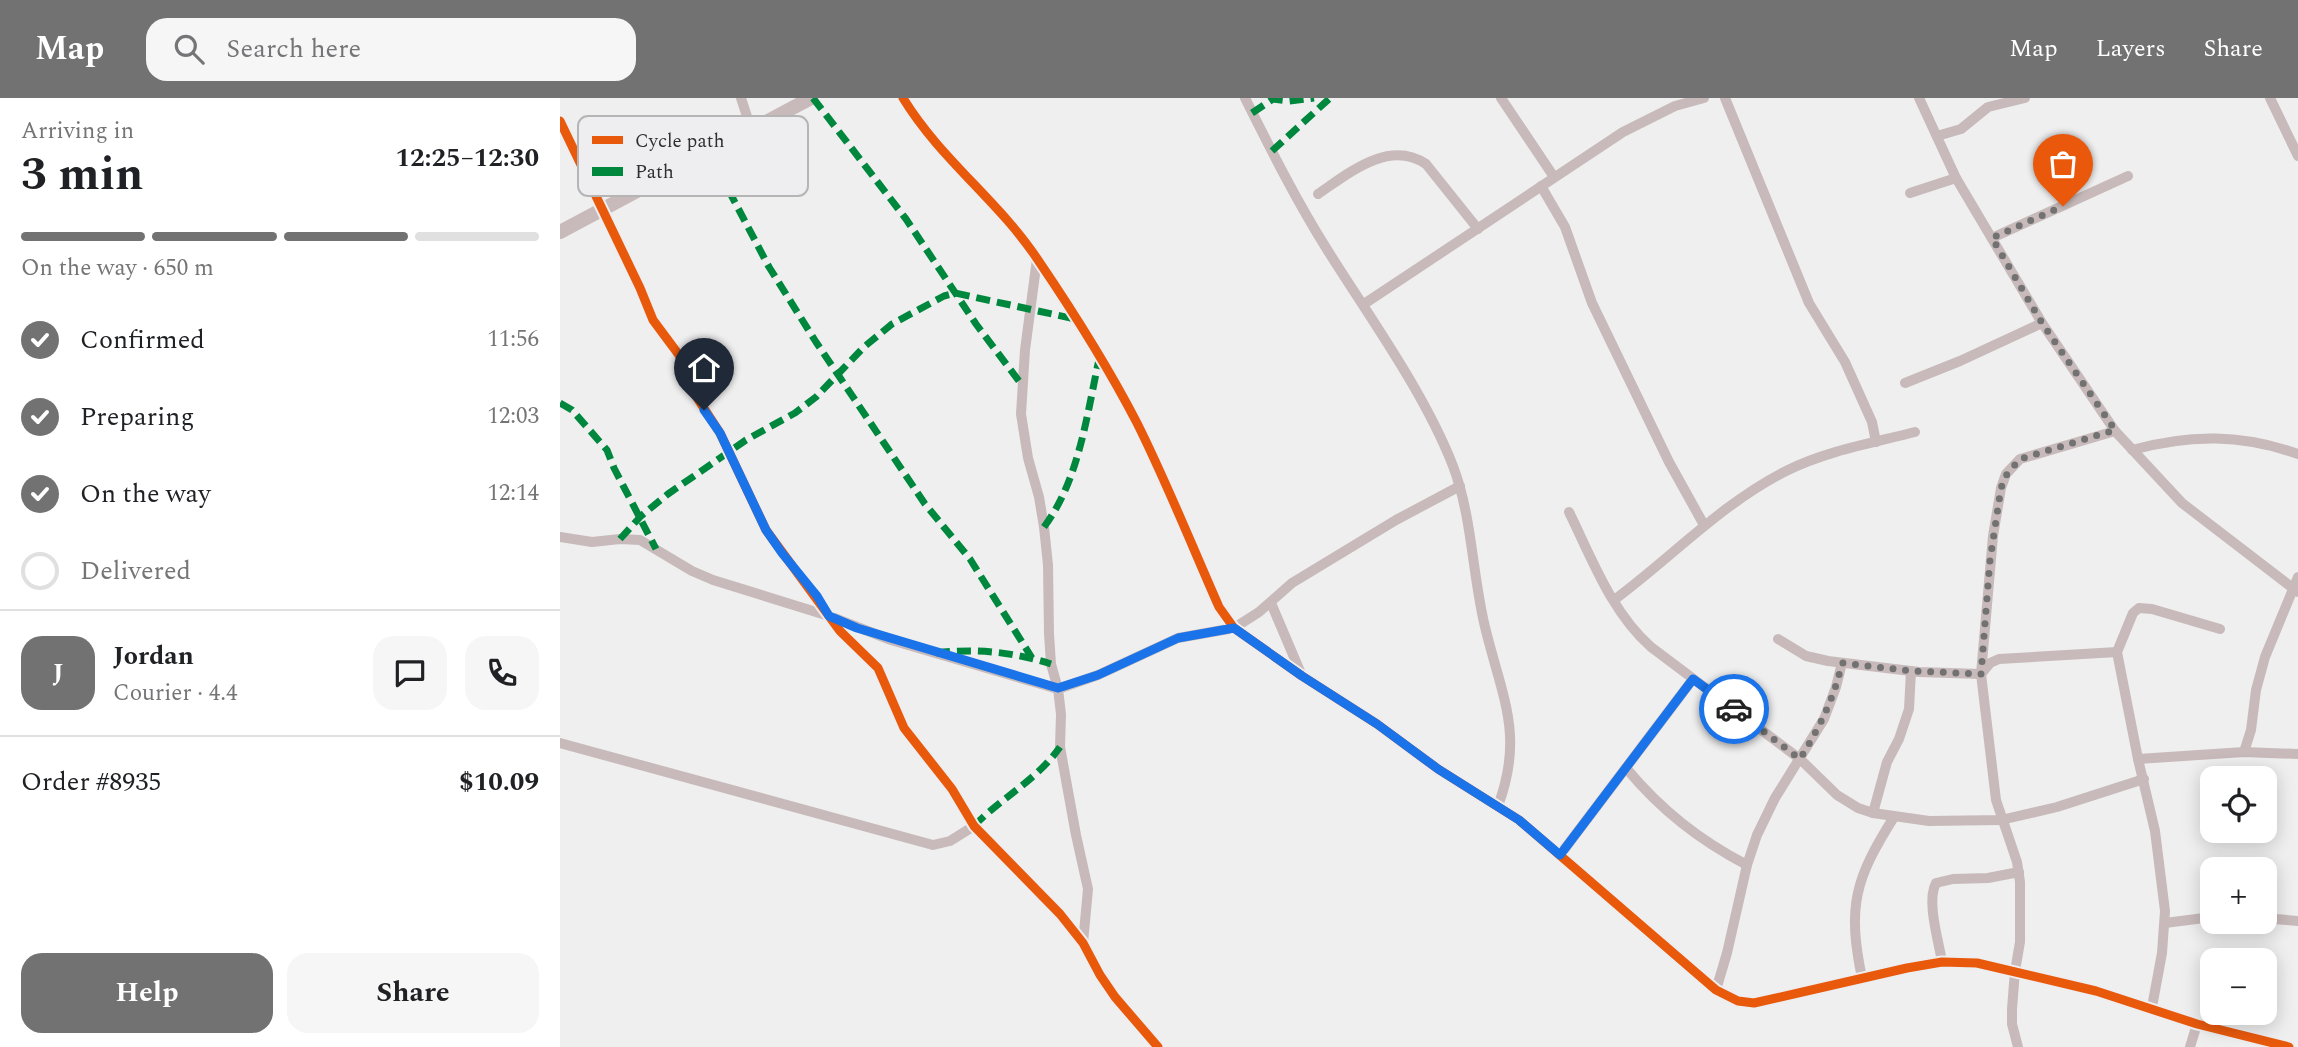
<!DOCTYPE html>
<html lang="en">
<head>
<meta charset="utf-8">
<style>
	body { margin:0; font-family:Spectral,serif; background:#f6f6f6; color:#202124; height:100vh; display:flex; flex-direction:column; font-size:26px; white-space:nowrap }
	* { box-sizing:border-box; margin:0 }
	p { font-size:23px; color:#757577 }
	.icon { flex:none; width:38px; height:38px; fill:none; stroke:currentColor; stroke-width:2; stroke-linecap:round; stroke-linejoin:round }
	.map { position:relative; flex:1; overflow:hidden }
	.details { display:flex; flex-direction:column; background:#fff; width:560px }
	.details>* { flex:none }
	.controls { position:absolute; left:1640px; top:668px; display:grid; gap:14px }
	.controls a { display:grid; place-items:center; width:77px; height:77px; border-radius:14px; background:#fff; box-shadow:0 4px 18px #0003; font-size:35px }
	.pin { position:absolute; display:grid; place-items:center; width:60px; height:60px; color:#fff; margin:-72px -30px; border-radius:50% 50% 50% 0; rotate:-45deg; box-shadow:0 0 7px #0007 }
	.pin .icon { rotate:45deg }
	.courier { position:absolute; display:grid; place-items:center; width:70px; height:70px; margin:-35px; border:5px solid #1a73e8; border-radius:50%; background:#fff; color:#222; box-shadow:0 2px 9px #0007 }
	.summary em { font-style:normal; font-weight:700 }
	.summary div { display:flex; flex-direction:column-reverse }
	.summary { display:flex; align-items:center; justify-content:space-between; height:119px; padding:0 21px }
	h1 { font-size:46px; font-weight:700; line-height:52px }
	.bar { display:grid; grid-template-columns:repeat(4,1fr); gap:10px 7px; align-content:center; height:84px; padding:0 21px }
	.bar i { height:9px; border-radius:5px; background:#e0e0e0 }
	.bar .selected { background:#727272 }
	.bar p { grid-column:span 4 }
	.line { display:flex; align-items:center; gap:18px; padding:0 21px; border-top:2px solid #e0e0e0 }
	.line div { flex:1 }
	.round { display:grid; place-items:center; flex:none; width:74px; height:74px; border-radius:21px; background:#f6f6f6 }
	ol { padding:0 21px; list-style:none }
	li { display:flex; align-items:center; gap:21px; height:77px }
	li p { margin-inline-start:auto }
	li .icon { padding:7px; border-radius:50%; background:#727272; color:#fff; stroke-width:4 }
	li:last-child { color:#757577 }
	li i { width:38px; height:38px; border:4px solid #e0e0e0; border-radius:50% }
	.primary-button { display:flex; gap:14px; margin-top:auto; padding:14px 21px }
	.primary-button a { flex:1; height:80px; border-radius:21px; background:#727272; color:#fff; font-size:28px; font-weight:700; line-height:80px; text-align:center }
	.primary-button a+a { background:#f6f6f6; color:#202124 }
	header { display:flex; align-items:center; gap:42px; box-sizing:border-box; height:98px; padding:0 35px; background:#727272; color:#fff }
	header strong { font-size:33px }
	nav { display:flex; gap:38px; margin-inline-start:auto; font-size:24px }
	.search { width:490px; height:63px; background:#f6f6f6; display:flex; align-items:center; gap:18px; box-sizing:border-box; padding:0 24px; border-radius:21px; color:#757577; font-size:26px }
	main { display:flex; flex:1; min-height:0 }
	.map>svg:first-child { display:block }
</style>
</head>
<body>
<header>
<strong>Map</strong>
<div class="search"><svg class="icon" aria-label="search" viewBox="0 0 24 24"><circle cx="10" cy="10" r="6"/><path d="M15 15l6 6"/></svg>Search here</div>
<nav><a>Map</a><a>Layers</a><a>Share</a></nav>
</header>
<main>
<section class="details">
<div class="summary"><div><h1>3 min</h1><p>Arriving in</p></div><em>12:25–12:30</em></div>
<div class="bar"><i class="selected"></i><i class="selected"></i><i class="selected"></i><i></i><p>On the way · 650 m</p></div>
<ol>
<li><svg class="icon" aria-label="check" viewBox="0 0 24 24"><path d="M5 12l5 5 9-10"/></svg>Confirmed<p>11:56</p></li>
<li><svg class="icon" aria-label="check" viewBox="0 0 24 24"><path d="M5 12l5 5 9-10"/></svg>Preparing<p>12:03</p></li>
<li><svg class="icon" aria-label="check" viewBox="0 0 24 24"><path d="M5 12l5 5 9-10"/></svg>On the way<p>12:14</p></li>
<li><i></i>Delivered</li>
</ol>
<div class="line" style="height:126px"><b class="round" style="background:#727272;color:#fff">J</b><div><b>Jordan</b><p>Courier · 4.4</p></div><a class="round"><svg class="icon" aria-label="chat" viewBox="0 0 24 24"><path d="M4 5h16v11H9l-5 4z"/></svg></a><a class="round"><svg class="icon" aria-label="phone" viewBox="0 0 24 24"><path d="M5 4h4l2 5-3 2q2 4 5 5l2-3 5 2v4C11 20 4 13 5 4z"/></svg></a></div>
<div class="line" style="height:91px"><div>Order #8935</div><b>$10.09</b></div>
<div class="primary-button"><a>Help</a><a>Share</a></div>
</section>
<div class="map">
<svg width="1738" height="949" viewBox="0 0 1738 949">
	<rect width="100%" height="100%" fill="#efefef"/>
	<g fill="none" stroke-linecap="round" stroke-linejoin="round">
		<g stroke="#c8baba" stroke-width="10">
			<path d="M181 0 191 31"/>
			<path d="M343 0C380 61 439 103 478 162 514 215 548 269 577 325 607 385 632 448 659 509L674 530 742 578 817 626 878 671 959 722 1156 892 1178 903 1194 905 1347 870 1382 864 1417 865 1536 893 1637 926 1729 949"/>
			<path d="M685 0C711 52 737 104 768 153 810 220 864 294 893 368 913 421 912 479 926 533 943 601 964 638 938 708"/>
			<path d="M941 0 994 79"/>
			<path d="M1165 0 1249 205 1285 264 1312 324 1316 344"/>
			<path d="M1359 0 1396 80 1482 225 1555 333 1622 405 1738 494"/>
			<path d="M1710 0 1738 58"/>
			<path d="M0 23 80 190 93 222 119 257 136 298 160 335 206 432 280 533 318 570 344 630 392 691 414 728 500 816 523 845 540 877 555 899 598 949"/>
			<path d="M1377 38 1401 31 1428 9 1465 0"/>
			<path d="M981 88 1005 129 1032 205 1109 364 1144 427"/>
			<path d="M1350 95 1396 80"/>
			<path d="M758 96C789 75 829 41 866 66L918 131"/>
			<path d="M1432 140 1568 78"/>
			<path d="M477 161 465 252 461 316 468 360 479 399 484 429 488 467 489 536 491 566 498 591 501 616 500 649 516 737 528 791 523 845"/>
			<path d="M804 206 1063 34 1115 8 1144 0"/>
			<path d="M1345 285 1400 263 1482 225"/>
			<path d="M1572 352C1630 336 1682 336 1738 356"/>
			<path d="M1009 414C1032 461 1052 515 1091 549L1240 661 1277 697 1298 710 1313 715 1369 723 1441 722 1497 709 1584 681"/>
			<path d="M0 439 32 444 60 441 80 442 132 473 153 482 269 518 331 542 498 591 538 577 618 540 674 530 699 514 732 485 836 422 900 388"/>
			<path d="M1054 502C1112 459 1161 406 1226 373 1266 353 1312 345 1355 334"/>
			<path d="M711 505 742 578"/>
			<path d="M1218 541 1246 558 1268 563 1359 574 1421 576 1430 565 1439 561 1557 554"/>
			<path d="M0 645 373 747 390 743 414 728"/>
			<path d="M1684 654 1691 632 1696 592 1705 559 1738 479"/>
			<path d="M1578 661 1684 654 1738 656"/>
			<path d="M1066 670C1101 712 1139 742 1187 767"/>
			<path d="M1313 715 1327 664 1339 641 1349 611 1351 573"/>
			<path d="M1000 757 1133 581"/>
			<path d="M1704 820 1738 823"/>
			<path d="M1605 825 1652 819"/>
			<path d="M1382 864C1379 844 1366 803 1376 785L1393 781 1428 780 1459 774"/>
			<path d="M1302 880C1287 808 1295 781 1334 719"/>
			<path d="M1156 892 1167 855 1187 767 1197 737 1215 700 1264 621 1276 589 1282 565"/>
			<path d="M1592 909 1602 855 1605 813 1595 733 1578 661 1557 554 1573 515 1579 510 1592 511 1660 531"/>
			<path d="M1458 949 1452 926V911L1455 873 1460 844V784L1457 764 1436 702 1421 576 1433 438 1441 390 1446 376 1460 361 1555 333"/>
			<path d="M1630 949 1637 926"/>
		</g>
		<path stroke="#c8baba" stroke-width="14" d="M0 134 251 0"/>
		<g stroke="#00873e" stroke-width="7" stroke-dasharray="14 7" stroke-linecap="butt">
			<path d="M253 0 346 121 416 226 462 287"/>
			<path d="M692 15 713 1 729 3 754 0"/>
			<path d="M712 53 770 0"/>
			<path d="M149 55 209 169 256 244 365 406 410 461 472 560"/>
			<path d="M0 305 12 312 47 352 54 370 96 451"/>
			<path d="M484 429C520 381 527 314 540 257"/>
			<path d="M60 441 81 418 108 396 186 342 235 315 256 299 304 249 332 226 384 198 395 195 515 221"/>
			<path d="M376 555C416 550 453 554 491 566"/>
			<path d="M414 728C442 699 476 683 500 649"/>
		</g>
		<defs>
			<g id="cycleway">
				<path d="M343 0C380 61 439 103 478 162 514 215 548 269 577 325 607 385 632 448 659 509L674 530 742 578 817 626 878 671 959 722 1156 892 1178 903 1194 905 1347 870 1382 864 1417 865 1536 893 1637 926 1729 949"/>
				<path d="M0 23 80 190 93 222 119 257 136 298 160 335 206 432 280 533 318 570 344 630 392 691 414 728 500 816 523 845 540 877 555 899 598 949"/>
			</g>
		</defs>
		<use href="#cycleway" stroke="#eeeef0" stroke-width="13"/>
		<use href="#cycleway" stroke="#e8590c" stroke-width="9"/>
	</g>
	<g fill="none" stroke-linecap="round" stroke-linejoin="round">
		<path stroke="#727272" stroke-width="7" stroke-dasharray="0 12.6" d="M1174 611 1240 661C1259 630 1274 601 1282 565L1352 573 1421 576 1430 462 1441 390 1447 376 1460 361 1555 332 1482 225 1432 140 1503 108"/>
		<path stroke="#1a73e8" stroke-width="9" d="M144 312 160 335 206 432 222 455 257 498 269 518 297 530 498 590 538 577 618 540 674 530 742 578 817 626 878 671 959 722 1000 757 1133 581 1174 611"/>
	</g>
	<rect x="18" y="18" width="230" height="80" rx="10" fill="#eeeef0" stroke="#b5b5b6" stroke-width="2"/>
	<rect x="32" y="38" width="31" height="8" fill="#e8590c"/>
	<rect x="32" y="69" width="31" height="9" fill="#00873e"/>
	<g font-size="19" fill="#2f2f2f">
		<text x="75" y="49">Cycle path</text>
		<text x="75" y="80">Path</text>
	</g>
</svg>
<div class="controls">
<a><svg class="icon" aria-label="locate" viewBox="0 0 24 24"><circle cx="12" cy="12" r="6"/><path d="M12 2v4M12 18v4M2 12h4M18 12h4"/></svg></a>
<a>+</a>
<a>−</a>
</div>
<div class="pin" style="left:1503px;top:108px;background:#ea580c"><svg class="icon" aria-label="bag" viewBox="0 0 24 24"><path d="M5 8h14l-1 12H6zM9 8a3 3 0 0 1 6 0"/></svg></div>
<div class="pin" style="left:144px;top:312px;background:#1f2937"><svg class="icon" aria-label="home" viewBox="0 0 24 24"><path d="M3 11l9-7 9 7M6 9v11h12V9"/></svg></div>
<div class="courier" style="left:1174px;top:611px"><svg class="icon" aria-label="car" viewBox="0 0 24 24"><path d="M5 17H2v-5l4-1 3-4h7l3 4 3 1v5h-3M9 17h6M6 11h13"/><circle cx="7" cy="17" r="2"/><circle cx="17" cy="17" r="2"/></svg></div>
</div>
</main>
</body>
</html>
